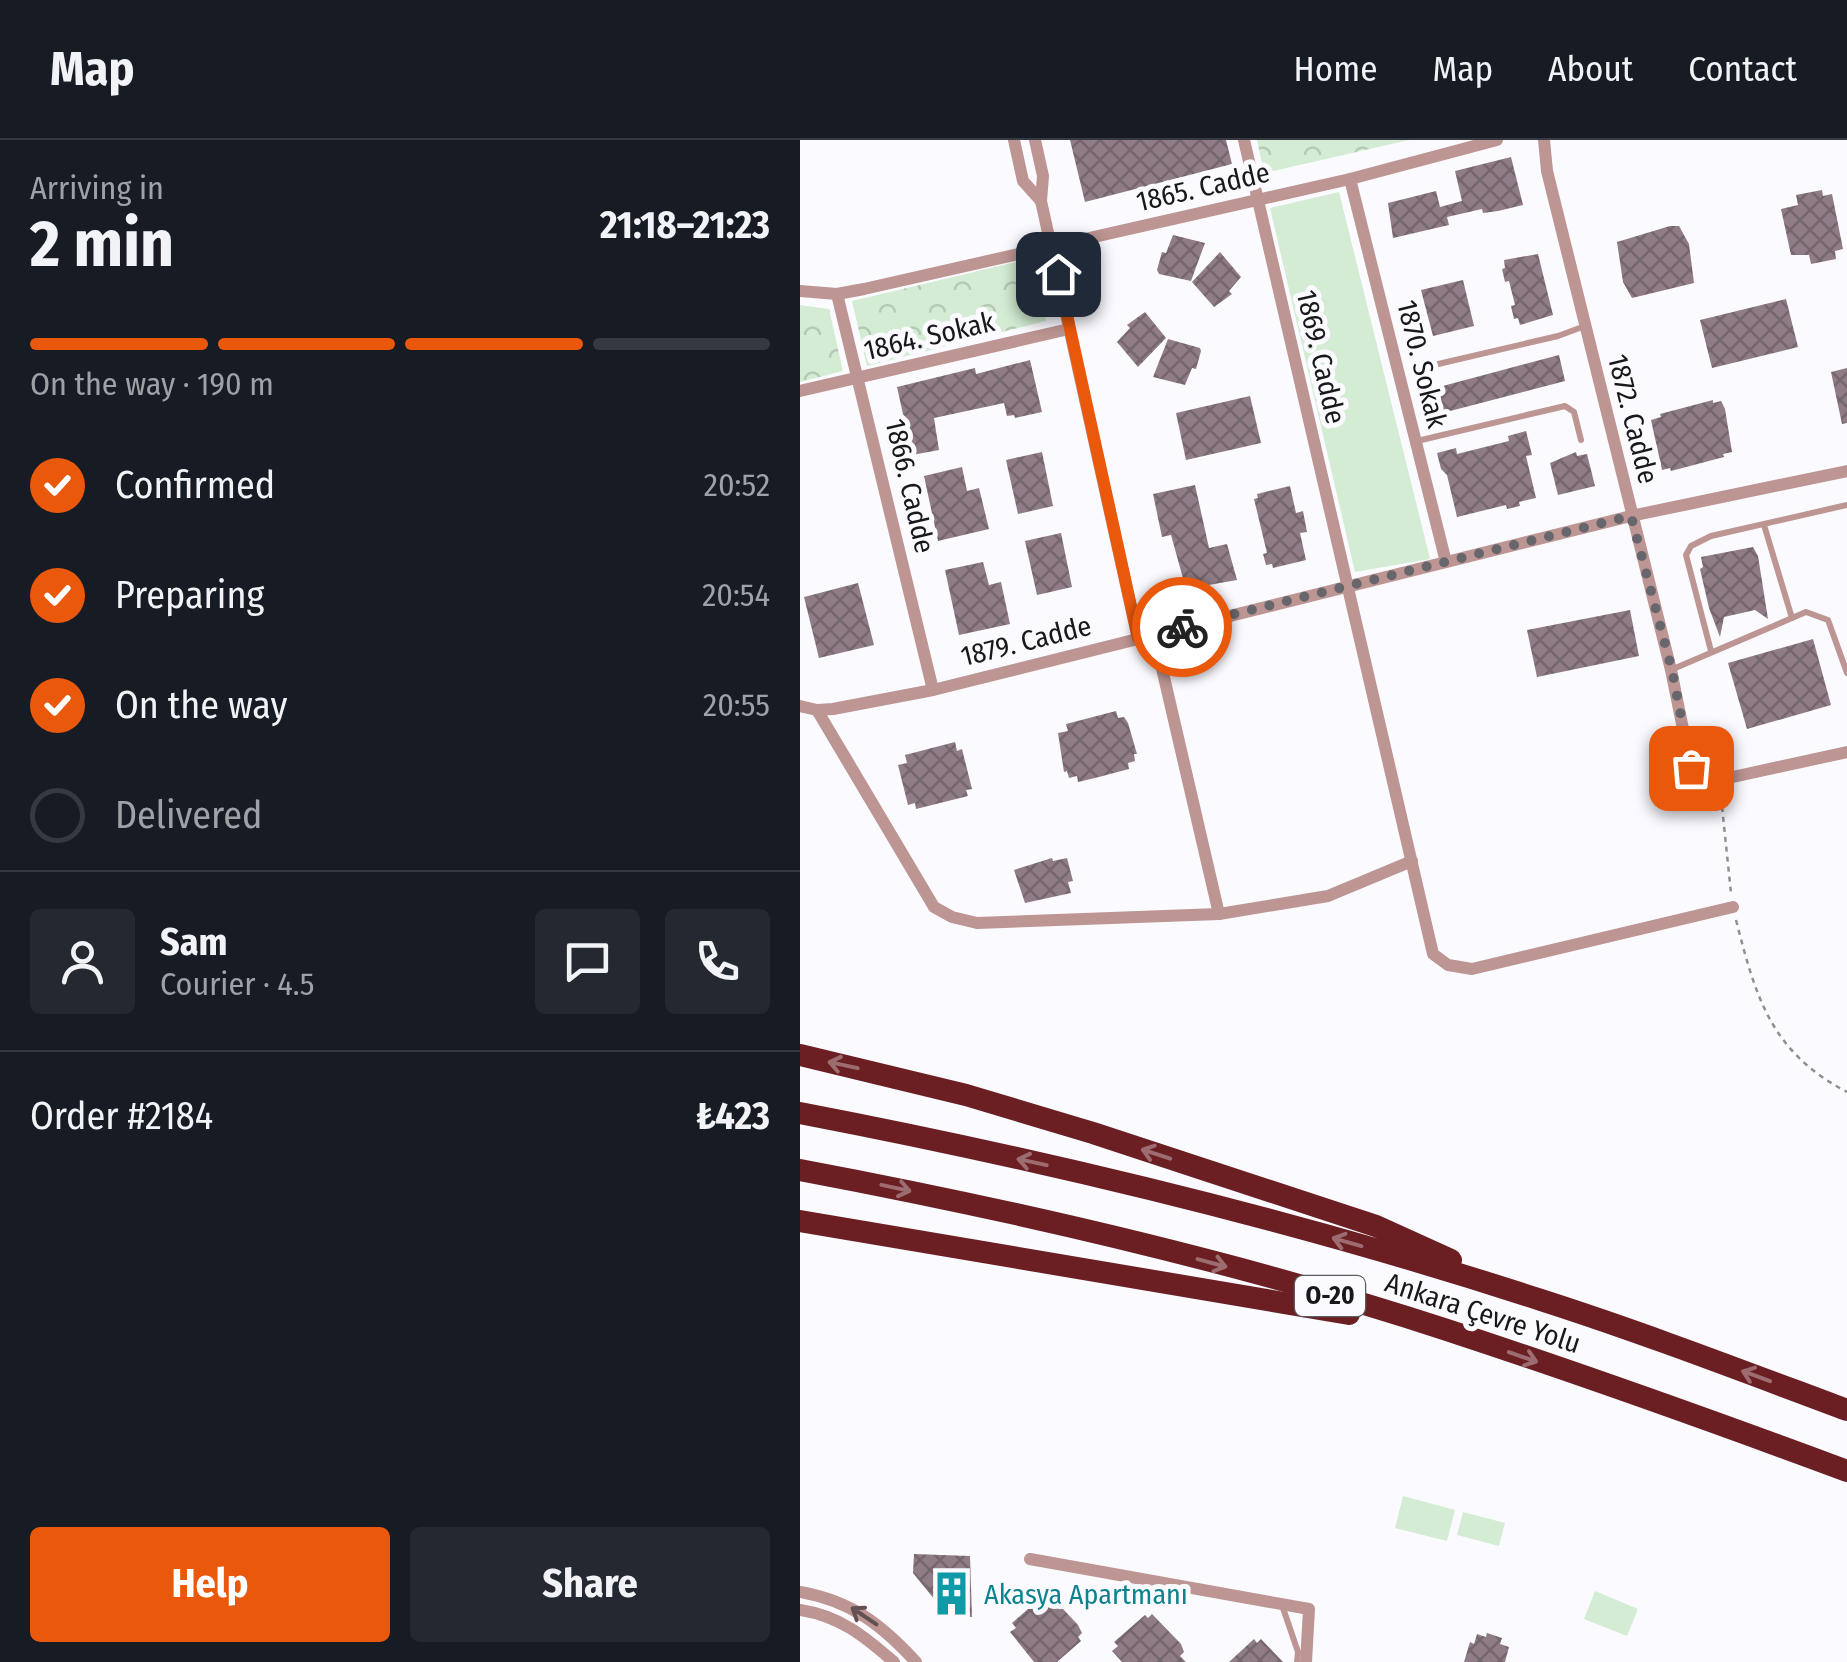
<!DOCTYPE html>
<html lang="en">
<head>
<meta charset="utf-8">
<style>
	body { margin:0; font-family:"Fira Sans Condensed",sans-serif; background:#242831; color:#f1f3f6; height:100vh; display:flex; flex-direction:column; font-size:38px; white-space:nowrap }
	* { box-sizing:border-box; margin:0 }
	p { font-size:32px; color:#9ea1a6 }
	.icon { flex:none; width:55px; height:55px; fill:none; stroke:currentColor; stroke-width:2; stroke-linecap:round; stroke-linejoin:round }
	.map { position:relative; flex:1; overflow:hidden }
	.drawer { display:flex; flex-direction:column; background:#171b24; width:800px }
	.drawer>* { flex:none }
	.pin { position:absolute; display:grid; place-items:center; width:85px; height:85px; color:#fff; margin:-42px; border-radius:20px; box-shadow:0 5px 15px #0006 }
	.courier { position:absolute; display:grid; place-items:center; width:100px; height:100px; margin:-50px; border:8px solid #ea580c; border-radius:50%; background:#fff; color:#222; box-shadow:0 2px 12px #0007 }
	.summary em { font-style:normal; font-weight:700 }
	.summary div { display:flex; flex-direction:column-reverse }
	.summary { display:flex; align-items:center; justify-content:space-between; height:170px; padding:0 30px }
	h1 { font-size:65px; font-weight:700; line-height:75px }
	.bar { display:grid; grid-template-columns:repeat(4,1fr); gap:15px 10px; align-content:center; height:120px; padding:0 30px }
	.bar i { height:12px; border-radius:8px; background:#363941 }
	.bar .on { background:#ea580c }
	.bar p { grid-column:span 4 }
	.line { display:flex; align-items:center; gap:25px; padding:0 30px; border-top:2px solid #363941 }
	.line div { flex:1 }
	.round { display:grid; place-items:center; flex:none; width:105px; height:105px; border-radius:10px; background:#242831 }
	ol { padding:0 30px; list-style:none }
	li { display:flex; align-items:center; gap:30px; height:110px }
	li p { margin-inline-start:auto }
	li .icon { padding:10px; border-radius:50%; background:#ea580c; color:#fff; stroke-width:4 }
	li:last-child { color:#9ea1a6 }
	li i { width:55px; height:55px; border:5px solid #363941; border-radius:50% }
	.cta { display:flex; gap:20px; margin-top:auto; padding:20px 30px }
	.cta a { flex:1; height:115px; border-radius:10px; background:#ea580c; color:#fff; font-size:40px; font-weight:700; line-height:115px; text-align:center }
	.cta a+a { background:#242831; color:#f1f3f6 }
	header { display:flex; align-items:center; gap:60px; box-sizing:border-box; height:140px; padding:0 50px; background:#171b24; border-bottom:2px solid #363941 }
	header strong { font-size:48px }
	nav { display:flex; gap:55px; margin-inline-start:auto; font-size:35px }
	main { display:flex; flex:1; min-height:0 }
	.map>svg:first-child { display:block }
</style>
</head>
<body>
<header>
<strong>Map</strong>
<nav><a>Home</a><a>Map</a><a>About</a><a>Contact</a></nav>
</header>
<main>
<section class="drawer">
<div class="summary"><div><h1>2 min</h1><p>Arriving in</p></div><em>21:18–21:23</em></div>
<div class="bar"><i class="on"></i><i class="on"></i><i class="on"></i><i></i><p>On the way · 190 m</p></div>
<ol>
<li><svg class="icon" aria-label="check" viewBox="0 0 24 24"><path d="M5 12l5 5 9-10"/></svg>Confirmed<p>20:52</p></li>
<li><svg class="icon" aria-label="check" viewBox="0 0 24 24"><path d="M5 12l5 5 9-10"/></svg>Preparing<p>20:54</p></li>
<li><svg class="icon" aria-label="check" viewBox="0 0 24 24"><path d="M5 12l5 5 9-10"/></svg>On the way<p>20:55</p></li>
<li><i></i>Delivered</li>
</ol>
<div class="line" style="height:180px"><a class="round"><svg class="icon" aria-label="person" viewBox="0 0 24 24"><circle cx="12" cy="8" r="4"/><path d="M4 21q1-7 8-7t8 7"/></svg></a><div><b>Sam</b><p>Courier · 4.5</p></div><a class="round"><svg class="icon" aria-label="chat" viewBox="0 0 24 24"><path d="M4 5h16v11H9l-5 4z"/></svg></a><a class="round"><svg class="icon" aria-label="phone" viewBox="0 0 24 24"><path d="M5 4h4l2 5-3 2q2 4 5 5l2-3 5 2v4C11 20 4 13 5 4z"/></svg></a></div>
<div class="line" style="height:130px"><div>Order #2184</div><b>₺423</b></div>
<div class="cta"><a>Help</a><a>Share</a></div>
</section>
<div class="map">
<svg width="1047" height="1522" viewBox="0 0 1047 1522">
	<defs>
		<pattern id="park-crowns" width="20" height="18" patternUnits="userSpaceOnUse" patternTransform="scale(2.5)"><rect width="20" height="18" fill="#d3ecd3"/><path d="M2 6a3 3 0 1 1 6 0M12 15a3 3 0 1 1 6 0" fill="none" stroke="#b4cab5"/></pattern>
		<pattern id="building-cross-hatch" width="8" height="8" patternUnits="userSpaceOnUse" patternTransform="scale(2.5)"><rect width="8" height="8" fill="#907c86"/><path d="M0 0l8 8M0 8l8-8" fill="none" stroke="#75656d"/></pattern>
	</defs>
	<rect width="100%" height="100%" fill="#fbfaff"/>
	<g fill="#d3ecd3">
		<path d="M539 52 630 419 555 432 470 68Z"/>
		<path d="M603 1356 655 1370 647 1401 595 1388Z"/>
		<path d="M663 1372 705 1383 699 1406 657 1395Z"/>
		<path d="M795 1451 838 1469 827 1496 784 1479Z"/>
	</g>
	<g fill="url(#park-crowns)">
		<path d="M457 0H609L464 33Z"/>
		<path d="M229 119 246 181 67 226 52 161Z"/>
		<path d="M0 165 29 169 43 231 0 242Z"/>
	</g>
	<g fill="url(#building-cross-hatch)">
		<path d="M270 0H426L432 24 285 62Z"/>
		<path d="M711 17 723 65 698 71 683 73 682 69 647 77 649 85 593 98 588 63 636 51 640 67 662 61 655 31Z"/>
		<path d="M1022 50 1023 56 1032 54 1043 109 1035 111 1036 119 1011 124 1009 115H991L981 69 998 65 996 55Z"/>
		<path d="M870 86H879L889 104 894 143 832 158 823 142 817 102Z"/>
		<path d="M373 95 405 103 391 141 359 134 357 130 362 112 366 113Z"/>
		<path d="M420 112 441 137 429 151 432 154 414 167 392 142Z"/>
		<path d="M738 114 753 175 720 185 718 178 714 179 711 166 715 165 709 141 705 142 702 129 705 128 704 120Z"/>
		<path d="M663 140 674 186 633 196 621 150Z"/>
		<path d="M986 159 998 207 912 228 900 180Z"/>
		<path d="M345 172 366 198 338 227 317 202 330 188 327 185Z"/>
		<path d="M368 199 400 208 401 211 396 229 392 228 385 245 353 237Z"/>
		<path d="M759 215 765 241 631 276 624 251Z"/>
		<path d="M230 220 242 272 215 278 214 275 207 276 204 263 134 278 139 310 112 315 97 247 175 228 176 234Z"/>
		<path d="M1047 228V283L1042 284 1031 232Z"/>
		<path d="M450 256 461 303 386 320 376 273Z"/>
		<path d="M913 260V263L921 261 925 269 932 312 923 314 924 317 871 331 870 328 862 330 851 280 861 277 860 274Z"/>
		<path d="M726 291 732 315 726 316 736 358 719 362 720 366 707 369 706 365 657 377 647 335 641 329 637 313 656 308 657 314 709 301 708 296Z"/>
		<path d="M242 312 253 366 218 374 206 320Z"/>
		<path d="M776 312 777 316 787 314 795 346 758 355 750 323Z"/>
		<path d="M162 327 167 351 179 348 189 389 138 401 124 336Z"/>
		<path d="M395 345 409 408 427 404 437 440 386 449 371 395 362 397 353 354Z"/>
		<path d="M490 346 496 373 503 371 507 392 500 393 506 420 473 428 472 424 466 425 463 414 467 413 454 359 458 358 457 354Z"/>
		<path d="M261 393 272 447 237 455 225 401Z"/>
		<path d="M953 407 958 416 968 479 955 470 924 477 920 497 909 468 900 429 903 427 901 417Z"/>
		<path d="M183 422 189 445 201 442 210 484 159 495 145 430Z"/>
		<path d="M58 443 74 505 19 518 4 457Z"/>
		<path d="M830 470 839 516 737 537 727 490Z"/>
		<path d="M1013 499 1031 565 947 589 928 523Z"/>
		<path d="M316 571 318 578 324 577 328 583 337 614H334L335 621 328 623 329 629 295 638 278 642 277 636 269 638 267 631 264 632 258 593 268 591 266 584Z"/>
		<path d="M155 602 157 611 162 609 172 649 166 650 168 656 116 669 115 663 108 665 98 625 107 623 105 615Z"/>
		<path d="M252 718 253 721 267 718 273 741 268 742 271 753 225 763 214 730Z"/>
		<path d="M114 1414 170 1416 172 1477 148 1476 113 1433Z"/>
		<path d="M250 1455 278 1485 282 1493 278 1497 281 1501 257 1522H234L210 1492 216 1488 212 1483 243 1456 246 1459Z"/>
		<path d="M352 1474 381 1504 384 1512 380 1516 386 1522H322L312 1511 318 1506 314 1502 345 1475 348 1478Z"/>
		<path d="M687 1493 702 1498 700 1504 709 1507 705 1522H664L670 1502 674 1504 677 1494 686 1497Z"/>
		<path d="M454 1499 457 1503 461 1499 483 1522H429Z"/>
	</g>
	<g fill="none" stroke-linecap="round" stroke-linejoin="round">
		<g stroke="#8f8e94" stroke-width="2.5" stroke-dasharray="5 5" stroke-linecap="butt">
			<path d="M921 657 931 753"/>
			<path d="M936 780C956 858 971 912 1047 952"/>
		</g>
		<g stroke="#bd9593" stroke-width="6">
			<path d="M634 225 758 196 785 186"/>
			<path d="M617 301 765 266 774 272 781 300"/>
			<path d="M964 385 992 478"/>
			<path d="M911 511 886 415 891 406 911 396 1047 365"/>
			<path d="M873 529 1006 472 1028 480 1047 533"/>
			<path d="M482 1465 498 1512 497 1522"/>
		</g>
		<g stroke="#bd9593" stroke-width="12">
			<path d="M214 0 223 41 241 61"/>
			<path d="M235 0 243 36 241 61 338 499"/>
			<path d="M444 0 633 814 648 825 672 829 933 767"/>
			<path d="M744 0 747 31 871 530 891 628 899 639 910 642 1047 612"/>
			<path d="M550 39 646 422"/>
			<path d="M0 151 37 154 64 149 550 39 697 0"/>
			<path d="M37 154 133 550"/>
			<path d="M0 251 269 189"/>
			<path d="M354 494 419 774"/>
			<path d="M0 566 17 570 33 569 133 550 831 376 1047 331"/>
			<path d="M17 570 134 767 152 777 177 783 419 774 528 756 612 721"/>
			<path d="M230 1419 509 1469 506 1522"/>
			<path d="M0 1452C51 1461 81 1484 116 1522"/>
			<path d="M0 1470C40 1476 64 1496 94 1522"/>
		</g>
		<g stroke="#6b1f23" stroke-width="22">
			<path d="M0 915 166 955 293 993 576 1086 651 1120"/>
			<path d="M0 973C250 1021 499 1081 741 1160 844 1193 945 1232 1047 1270"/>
			<path d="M0 1030C218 1071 436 1121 647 1190 781 1234 915 1282 1047 1331"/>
			<path d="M0 1081 549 1174"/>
		</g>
	</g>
	<defs><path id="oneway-shaft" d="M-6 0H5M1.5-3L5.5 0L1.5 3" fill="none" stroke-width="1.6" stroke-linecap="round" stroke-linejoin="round" transform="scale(2.5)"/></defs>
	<g stroke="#9d6c70">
		<use href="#oneway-shaft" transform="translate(43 925) rotate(-168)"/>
		<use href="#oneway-shaft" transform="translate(356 1014) rotate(-162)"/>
		<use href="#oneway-shaft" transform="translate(232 1022) rotate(-168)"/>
		<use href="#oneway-shaft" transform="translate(96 1048) rotate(12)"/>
		<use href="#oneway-shaft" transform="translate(547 1102) rotate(-164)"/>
		<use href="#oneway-shaft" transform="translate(412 1123) rotate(15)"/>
		<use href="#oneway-shaft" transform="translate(723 1217) rotate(19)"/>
		<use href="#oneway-shaft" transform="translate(956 1236) rotate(-160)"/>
	</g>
	<use stroke="#625053" href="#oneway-shaft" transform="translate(64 1476) rotate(-146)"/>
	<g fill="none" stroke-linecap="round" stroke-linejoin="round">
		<path stroke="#67666d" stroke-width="10" stroke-dasharray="0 18" d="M382 487 831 376 872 530 891 628"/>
		<path stroke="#ea580c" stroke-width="12" d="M258 134 338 498 382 487"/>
	</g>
	<defs>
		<symbol id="building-bare" viewBox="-9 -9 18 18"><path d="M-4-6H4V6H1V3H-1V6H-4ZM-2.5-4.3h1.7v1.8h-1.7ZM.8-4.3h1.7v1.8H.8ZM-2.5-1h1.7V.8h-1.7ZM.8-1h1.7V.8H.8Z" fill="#0f9aa8" stroke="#fbfaff" stroke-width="2.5" paint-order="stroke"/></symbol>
	</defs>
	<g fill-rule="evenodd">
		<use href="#building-bare" x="120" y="1422" width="63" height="63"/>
	</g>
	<g text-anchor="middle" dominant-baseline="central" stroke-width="10" stroke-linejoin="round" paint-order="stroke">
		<rect fill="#fbfaff" stroke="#5c5b62" stroke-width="2.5" x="495" y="1136" width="70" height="40" rx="8"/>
		<g font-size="25" font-weight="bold" fill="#18171e">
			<text x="530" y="1156">O-20</text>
		</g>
		<g font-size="28" fill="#18171e" stroke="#fbfaff">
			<text transform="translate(403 47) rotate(-13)">1865. Cadde</text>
			<text transform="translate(129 196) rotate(-13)">1864. Sokak</text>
			<text transform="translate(521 217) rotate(77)">1869. Cadde</text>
			<text transform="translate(622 224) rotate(76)">1870. Sokak</text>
			<text transform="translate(833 279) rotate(76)">1872. Cadde</text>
			<text transform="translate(110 346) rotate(77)">1866. Cadde</text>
			<text transform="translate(226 501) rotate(-14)">1879. Cadde</text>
			<text transform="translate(683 1173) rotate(18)">Ankara Çevre Yolu</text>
		</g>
		<g font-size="28" fill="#0d838f" stroke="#fbfaff" text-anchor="start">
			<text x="184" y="1454">Akasya Apartmanı</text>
		</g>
	</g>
</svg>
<div class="pin" style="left:891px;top:628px;background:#ea580c"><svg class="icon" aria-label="bag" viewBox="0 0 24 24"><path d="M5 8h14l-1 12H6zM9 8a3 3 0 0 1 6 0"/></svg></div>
<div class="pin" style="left:258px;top:134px;background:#1f2937"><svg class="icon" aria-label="home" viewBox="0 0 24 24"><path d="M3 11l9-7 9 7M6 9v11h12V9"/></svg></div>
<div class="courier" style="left:382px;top:487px"><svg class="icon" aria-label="bike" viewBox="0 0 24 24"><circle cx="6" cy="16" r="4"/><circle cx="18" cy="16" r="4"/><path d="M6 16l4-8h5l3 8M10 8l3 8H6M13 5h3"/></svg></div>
</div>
</main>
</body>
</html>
